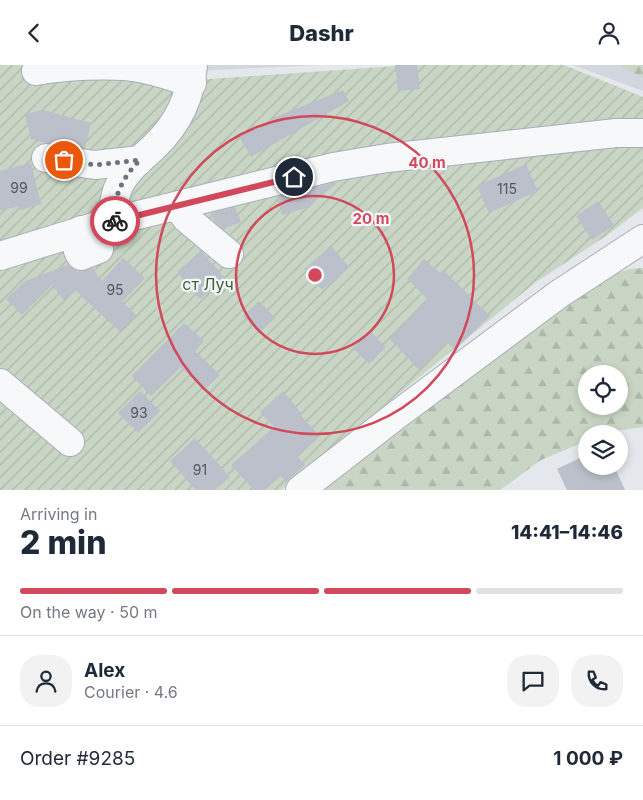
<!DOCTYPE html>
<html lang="en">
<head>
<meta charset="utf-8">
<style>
	body { margin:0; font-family:Inter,sans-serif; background:#f2f2f3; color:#1f2937; height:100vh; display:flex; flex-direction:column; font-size:19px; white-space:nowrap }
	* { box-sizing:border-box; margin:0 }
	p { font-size:16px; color:#747a83 }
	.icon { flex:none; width:28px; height:28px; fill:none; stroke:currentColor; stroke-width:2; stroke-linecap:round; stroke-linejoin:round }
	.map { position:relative; height:425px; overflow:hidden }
	.drawer { display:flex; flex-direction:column; background:#fff; flex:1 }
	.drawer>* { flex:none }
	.buttons { position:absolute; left:578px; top:300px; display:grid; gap:10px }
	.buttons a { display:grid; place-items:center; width:50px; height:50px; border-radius:50%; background:#fff; box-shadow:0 2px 8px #0003; font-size:25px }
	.pin { position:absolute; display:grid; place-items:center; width:42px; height:42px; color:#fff; margin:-21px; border:2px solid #fff; border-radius:50%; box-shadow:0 1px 5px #0007 }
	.courier { position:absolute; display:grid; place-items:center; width:50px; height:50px; margin:-25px; border:4px solid #d1495b; border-radius:50%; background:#fff; color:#222; box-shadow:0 1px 6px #0007 }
	.head em { font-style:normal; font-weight:800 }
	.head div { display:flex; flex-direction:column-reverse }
	.head { display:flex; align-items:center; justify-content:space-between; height:85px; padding:0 20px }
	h1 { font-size:32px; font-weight:800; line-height:38px }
	.bar { display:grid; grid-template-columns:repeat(4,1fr); gap:8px 5px; align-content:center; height:60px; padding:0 20px }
	.bar i { height:6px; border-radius:4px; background:#e0e1e3 }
	.bar .active { background:#d1495b }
	.bar p { grid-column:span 4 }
	.line { display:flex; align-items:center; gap:12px; padding:0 20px; border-top:1px solid #e0e1e3 }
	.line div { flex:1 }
	.round { display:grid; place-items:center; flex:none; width:52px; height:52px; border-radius:20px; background:#f2f2f3 }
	header { display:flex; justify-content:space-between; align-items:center; height:65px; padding:0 20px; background:#fff; font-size:22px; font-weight:800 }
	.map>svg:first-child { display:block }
</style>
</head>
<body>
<header><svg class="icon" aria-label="back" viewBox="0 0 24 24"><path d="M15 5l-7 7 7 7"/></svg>Dashr<svg class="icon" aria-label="person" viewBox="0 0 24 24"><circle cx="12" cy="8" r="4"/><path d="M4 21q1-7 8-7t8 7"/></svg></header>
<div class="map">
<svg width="643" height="425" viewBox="0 0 643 425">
	<defs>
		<pattern id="forest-firs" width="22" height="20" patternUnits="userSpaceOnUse" patternTransform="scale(1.25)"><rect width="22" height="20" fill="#c9d6c5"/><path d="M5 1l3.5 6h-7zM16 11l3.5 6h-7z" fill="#adb8ab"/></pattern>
		<pattern id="garden-furrows" width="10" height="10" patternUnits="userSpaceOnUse" patternTransform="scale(1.25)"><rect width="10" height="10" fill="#c9d6c5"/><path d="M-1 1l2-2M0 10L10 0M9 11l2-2" fill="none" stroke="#adb8ab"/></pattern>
	</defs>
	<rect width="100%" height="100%" fill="#e4e7ec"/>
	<g fill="#d2d6de">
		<path d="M196 0H320L195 6Z"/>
		<path d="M573 0H643V26Z"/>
	</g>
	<g fill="url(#forest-firs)" fill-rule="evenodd">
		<path d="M619 0H643V12L626 5Z"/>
		<path d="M643 203V362C624 364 605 369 586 369V376L541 395 500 425H319L466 313 565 242 617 208 629 204ZM586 309H619V341H586Z"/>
	</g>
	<path fill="url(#garden-furrows)" d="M0 0H185L196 15 410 0H564L643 32V143L606 171 536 217 281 425H0Z"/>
	<g fill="#bbc0ca">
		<path d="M395 0H417L420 24 398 26Z"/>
		<path d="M343 25 349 36 251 92 239 72 275 52Z"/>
		<path d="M43 45 91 58 85 83 46 78 31 74 25 49Z"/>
		<path d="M31 98 41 139 20 145 19 141 0 146V106Z"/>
		<path d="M526 99 538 126 489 148 477 121Z"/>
		<path d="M338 117 307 143 282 150 277 132Z"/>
		<path d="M598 136 614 160 592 175 576 151Z"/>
		<path d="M235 142 241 157 223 164 214 156 211 148Z"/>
		<path d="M331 181 349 202 322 225 304 204Z"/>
		<path d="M201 186 225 213 200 234 177 207Z"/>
		<path d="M123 193 145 213 122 237 136 250 120 267 76 226 64 235 52 220 22 250 6 234 25 216 68 200 73 204 79 207 92 203 102 216Z"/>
		<path d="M424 194 440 208 443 205 490 251 455 285 447 277 419 305 390 274 427 233 407 214Z"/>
		<path d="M259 236 275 253 259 268 243 251Z"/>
		<path d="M184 258 204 276 195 286 220 310 204 325 181 302 151 331 132 311Z"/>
		<path d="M370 266 386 282 369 299 353 283Z"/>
		<path d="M140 326 160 346 138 368 118 348Z"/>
		<path d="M283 326 303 350 301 351 320 371 298 392 305 400 286 417 281 411 265 425H254L231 400 274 362 260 347Z"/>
		<path d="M195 373 230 412 215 425H196L170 396Z"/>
		<path d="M586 390V401H614L625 425H567L557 404Z"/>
	</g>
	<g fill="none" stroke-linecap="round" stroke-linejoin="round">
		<defs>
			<g id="minor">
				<path d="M36 6C64 1 97 0 125 1 148 3 170 11 192 18"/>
				<path d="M46 93 95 100 140 95"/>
				<path d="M178 142 187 154 229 189"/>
				<path d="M110 157C113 146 114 133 118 123 125 106 141 94 154 82 178 59 191 33 193 0"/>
				<path d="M81 165C78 174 74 183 81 191L99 184"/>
				<path d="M0 191 110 157 333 102 387 93 616 68H643"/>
				<path d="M0 318 70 377"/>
				<path d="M300 425 398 349 559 229 643 174"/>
			</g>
		</defs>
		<use href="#minor" stroke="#a9aeb7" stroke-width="30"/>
		<use href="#minor" stroke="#f7f8fa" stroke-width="28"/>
	</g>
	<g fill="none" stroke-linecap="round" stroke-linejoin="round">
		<path stroke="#6c737f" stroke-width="5" stroke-dasharray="0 9" d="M64 95 95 100 140 95C119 116 117 130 110 157L115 156"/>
		<path stroke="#d1495b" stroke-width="6" d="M115 156 294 112"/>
	</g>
	<g fill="none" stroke="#d1495b" stroke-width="2.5">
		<circle cx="315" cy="210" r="79"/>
		<circle cx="315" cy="210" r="159"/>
	</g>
	<g text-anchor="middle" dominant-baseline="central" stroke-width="4.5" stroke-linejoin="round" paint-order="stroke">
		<g font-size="14" fill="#4f5766">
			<text x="19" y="122">99</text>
			<text x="507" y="123">115</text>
			<text x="115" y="224">95</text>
			<text x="139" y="347">93</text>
			<text x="200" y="404">91</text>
		</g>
		<g font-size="16" fill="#3f6138" stroke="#f4f6f9">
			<text x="208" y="219">ст Луч</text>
		</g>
	</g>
	<circle cx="315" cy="210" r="8" fill="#d1495b" stroke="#f4f6f9" stroke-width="2.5"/>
	<g font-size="15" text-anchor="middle" font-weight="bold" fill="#d1495b" stroke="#f4f6f9" stroke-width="4.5" stroke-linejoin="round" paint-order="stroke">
		<text x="427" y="103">40 m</text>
		<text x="371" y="159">20 m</text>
	</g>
</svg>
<div class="buttons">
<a><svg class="icon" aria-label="locate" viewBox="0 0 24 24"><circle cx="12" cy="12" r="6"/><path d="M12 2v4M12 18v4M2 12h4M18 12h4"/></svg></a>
<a><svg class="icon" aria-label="layers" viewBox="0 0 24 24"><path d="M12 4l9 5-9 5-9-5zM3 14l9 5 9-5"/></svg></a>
</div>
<div class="pin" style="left:64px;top:95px;background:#ea580c"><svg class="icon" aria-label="bag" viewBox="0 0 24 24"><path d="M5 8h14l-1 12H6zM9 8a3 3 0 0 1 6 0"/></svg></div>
<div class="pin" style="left:294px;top:112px;background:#1f2937"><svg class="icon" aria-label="home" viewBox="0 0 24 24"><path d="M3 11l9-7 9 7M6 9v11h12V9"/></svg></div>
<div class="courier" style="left:115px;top:156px"><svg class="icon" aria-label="bike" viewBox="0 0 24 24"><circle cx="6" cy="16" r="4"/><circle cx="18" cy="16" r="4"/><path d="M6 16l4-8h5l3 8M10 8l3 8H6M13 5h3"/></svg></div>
</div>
<section class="drawer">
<div class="head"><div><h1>2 min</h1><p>Arriving in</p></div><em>14:41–14:46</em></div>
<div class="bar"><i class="active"></i><i class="active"></i><i class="active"></i><i></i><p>On the way · 50 m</p></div>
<div class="line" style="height:90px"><a class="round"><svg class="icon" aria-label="person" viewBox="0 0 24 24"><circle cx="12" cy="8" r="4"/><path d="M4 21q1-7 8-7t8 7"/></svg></a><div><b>Alex</b><p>Courier · 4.6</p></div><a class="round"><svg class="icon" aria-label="chat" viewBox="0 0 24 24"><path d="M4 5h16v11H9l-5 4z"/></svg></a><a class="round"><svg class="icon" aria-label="phone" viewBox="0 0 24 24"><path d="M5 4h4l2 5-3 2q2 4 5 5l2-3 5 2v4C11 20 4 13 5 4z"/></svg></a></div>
<div class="line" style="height:65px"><div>Order #9285</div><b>1 000 ₽</b></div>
</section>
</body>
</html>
